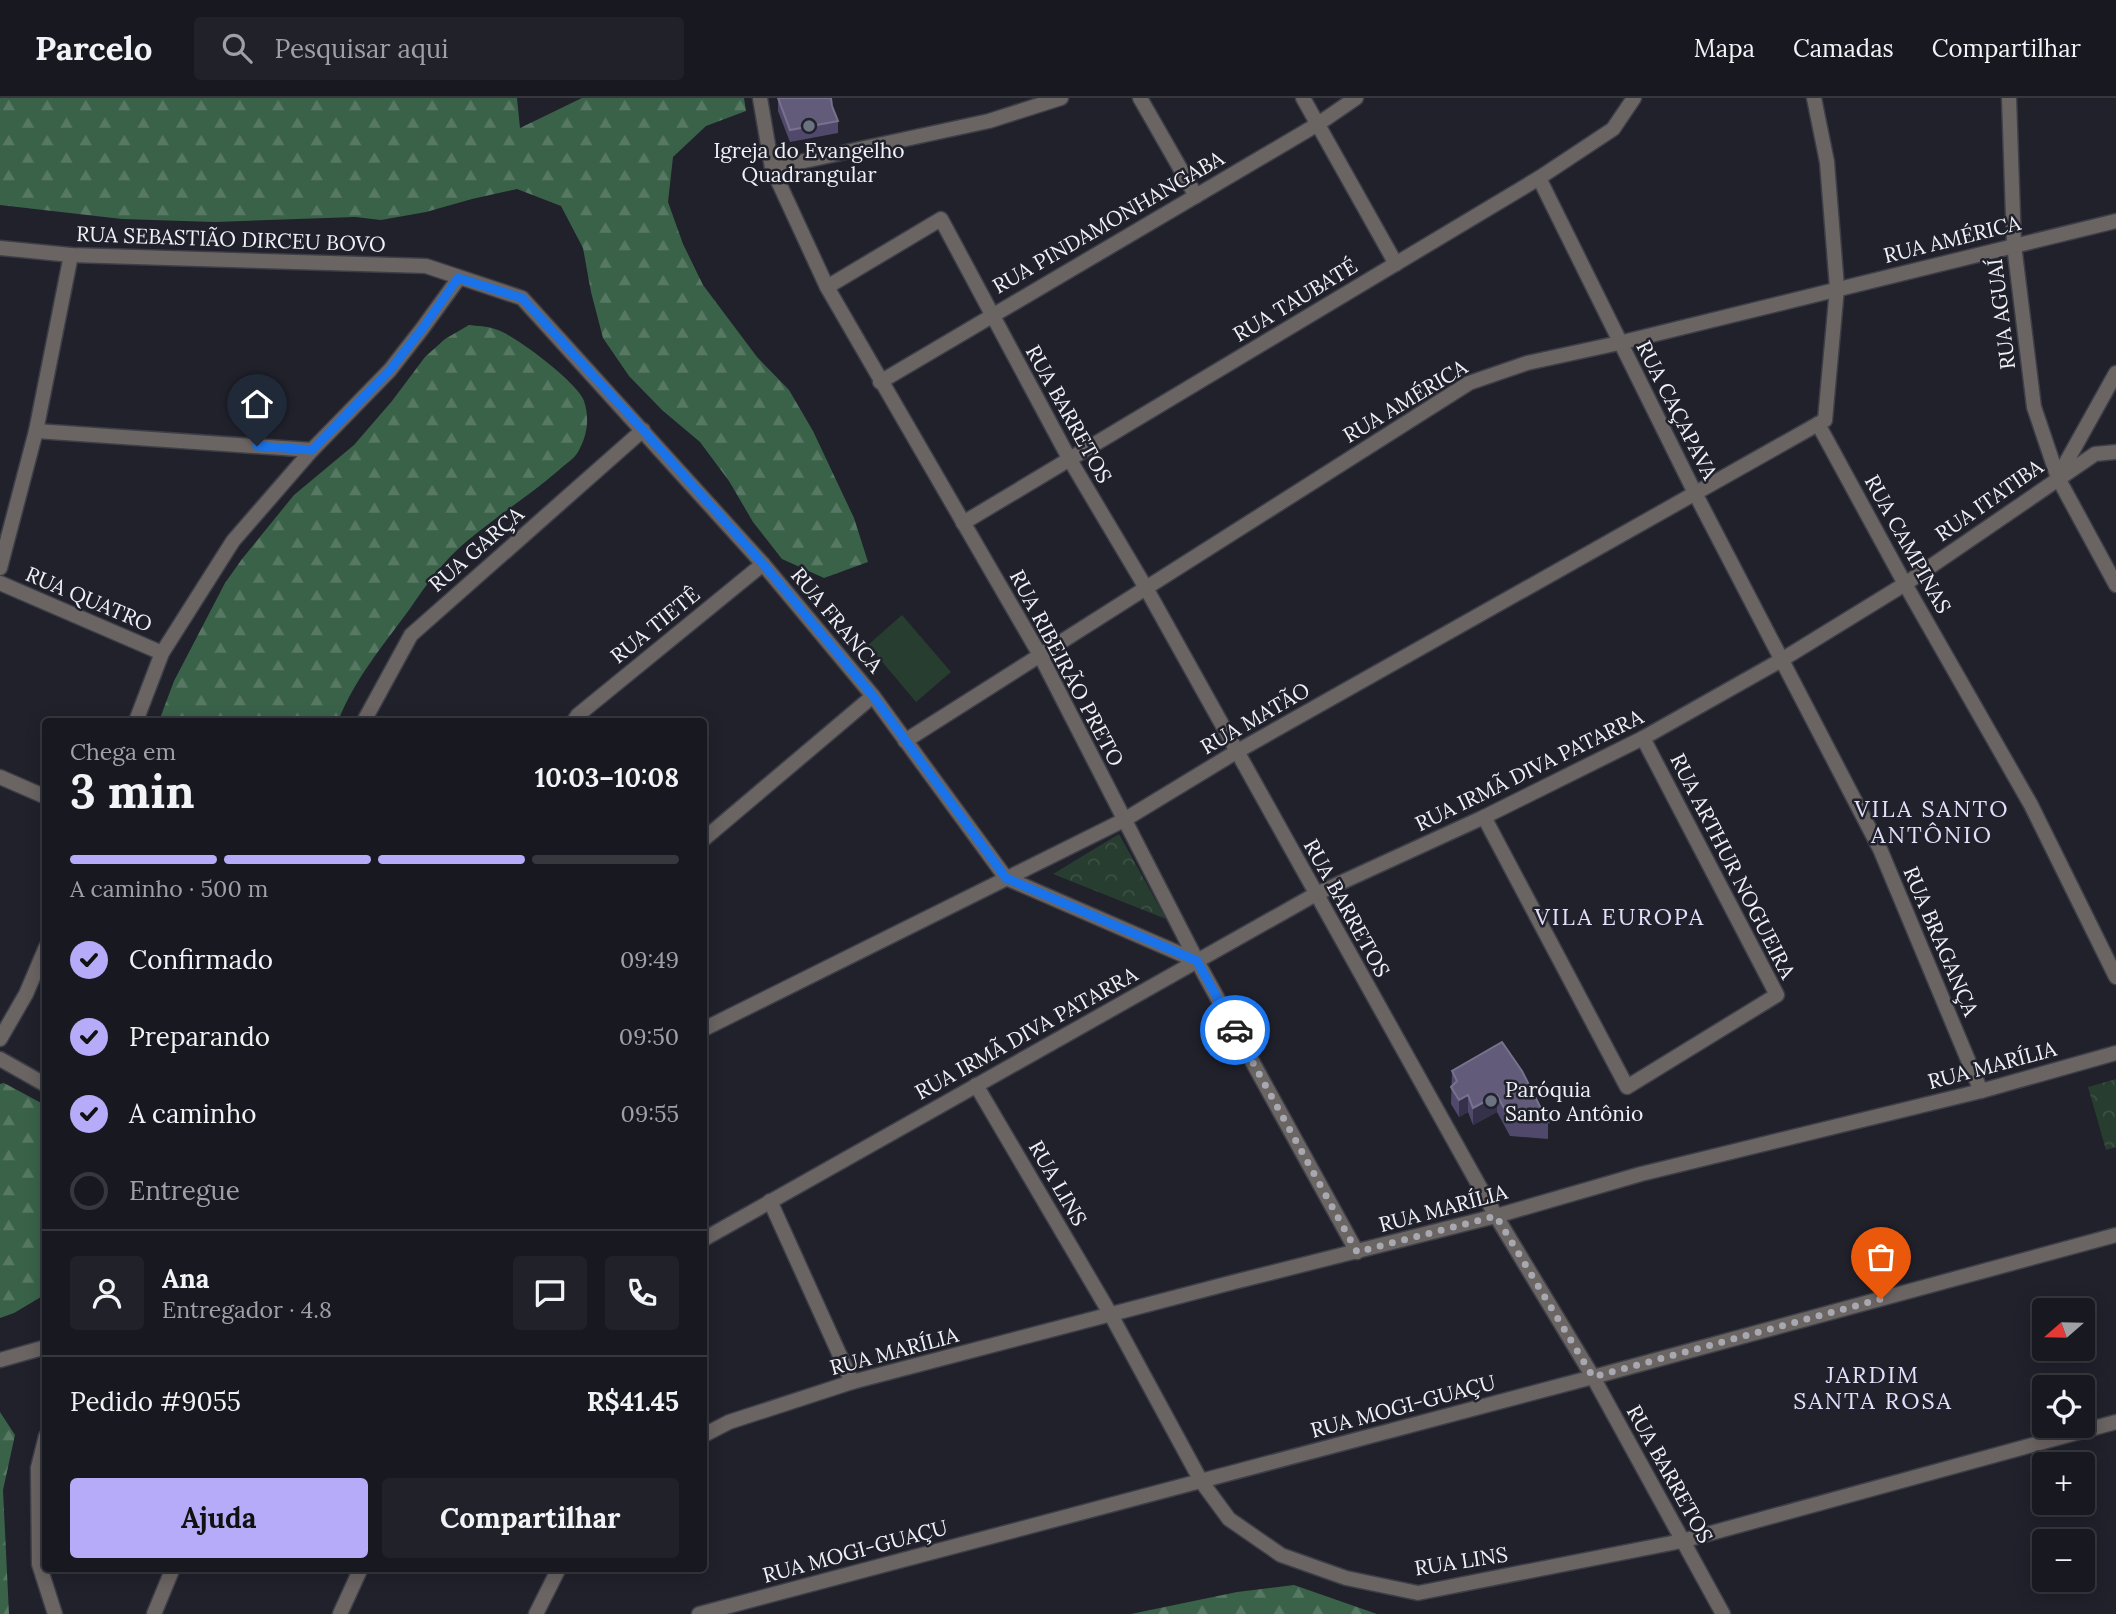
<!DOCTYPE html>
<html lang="pt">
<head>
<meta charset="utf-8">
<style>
	body { margin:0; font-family:Lora,serif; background:#212229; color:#f1f3f6; height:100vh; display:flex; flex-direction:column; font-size:26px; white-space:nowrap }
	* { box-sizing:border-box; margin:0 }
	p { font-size:23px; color:#9fa0a5 }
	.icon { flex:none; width:38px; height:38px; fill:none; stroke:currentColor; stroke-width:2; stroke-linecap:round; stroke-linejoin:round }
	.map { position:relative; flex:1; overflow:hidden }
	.drawer { position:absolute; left:42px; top:620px; width:665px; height:854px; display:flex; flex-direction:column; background:#181920; border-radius:7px; box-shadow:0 4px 18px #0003,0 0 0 2px #36383e }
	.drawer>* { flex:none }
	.needle { width:46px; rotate:250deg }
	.controls { position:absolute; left:2032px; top:1200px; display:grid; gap:14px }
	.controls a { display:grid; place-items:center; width:63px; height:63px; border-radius:7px; background:#181920; box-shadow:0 4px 18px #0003,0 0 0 2px #36383e; font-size:35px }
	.pin { position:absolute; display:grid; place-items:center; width:60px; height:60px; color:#fff; margin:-72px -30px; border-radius:50% 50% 50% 0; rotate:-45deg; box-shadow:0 0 7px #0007 }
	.pin .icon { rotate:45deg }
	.courier { position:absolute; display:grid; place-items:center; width:70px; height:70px; margin:-35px; border:5px solid #1a73e8; border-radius:50%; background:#fff; color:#222; box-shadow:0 2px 9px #0007 }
	.overview em { font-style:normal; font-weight:700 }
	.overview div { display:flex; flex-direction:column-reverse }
	.overview { display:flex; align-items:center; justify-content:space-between; height:119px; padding:0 28px }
	h1 { font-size:46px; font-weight:700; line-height:52px }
	.bar { display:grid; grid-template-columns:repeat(4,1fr); gap:10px 7px; align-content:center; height:84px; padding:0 28px }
	.bar i { height:9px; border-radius:5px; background:#36383e }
	.bar .active { background:#b6abf8 }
	.bar p { grid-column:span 4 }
	.line { display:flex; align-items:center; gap:18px; padding:0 28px; border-top:2px solid #36383e }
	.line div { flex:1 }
	.round { display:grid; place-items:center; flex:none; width:74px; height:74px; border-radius:7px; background:#212229 }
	ol { padding:0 28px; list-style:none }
	li { display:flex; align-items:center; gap:21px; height:77px }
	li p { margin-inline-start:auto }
	li .icon { padding:7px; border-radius:50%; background:#b6abf8; color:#111; stroke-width:4 }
	li:last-child { color:#9fa0a5 }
	li i { width:38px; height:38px; border:4px solid #36383e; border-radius:50% }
	.action { display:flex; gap:14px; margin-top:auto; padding:14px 28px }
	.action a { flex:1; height:80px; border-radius:7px; background:#b6abf8; color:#111; font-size:28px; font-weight:700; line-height:80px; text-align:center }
	.action a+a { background:#212229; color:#f1f3f6 }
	header { display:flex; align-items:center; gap:42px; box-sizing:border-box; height:98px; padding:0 35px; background:#181920; border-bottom:2px solid #36383e }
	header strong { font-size:33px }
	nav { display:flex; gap:38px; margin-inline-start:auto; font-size:24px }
	.search { width:490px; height:63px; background:#212229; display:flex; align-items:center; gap:18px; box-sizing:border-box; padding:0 24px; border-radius:7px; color:#9fa0a5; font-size:26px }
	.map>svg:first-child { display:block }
</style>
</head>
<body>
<header>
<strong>Parcelo</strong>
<div class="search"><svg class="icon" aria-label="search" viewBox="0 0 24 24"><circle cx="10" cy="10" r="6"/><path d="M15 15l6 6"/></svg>Pesquisar aqui</div>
<nav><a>Mapa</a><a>Camadas</a><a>Compartilhar</a></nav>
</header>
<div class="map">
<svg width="2116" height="1516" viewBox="0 0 2116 1516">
	<defs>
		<pattern id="forest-firs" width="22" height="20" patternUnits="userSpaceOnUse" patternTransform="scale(1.75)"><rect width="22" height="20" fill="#3a6249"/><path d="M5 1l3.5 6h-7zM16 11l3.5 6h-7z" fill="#577964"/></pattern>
		<pattern id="park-crowns" width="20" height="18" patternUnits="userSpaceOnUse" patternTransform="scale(1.75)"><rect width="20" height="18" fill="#273d2f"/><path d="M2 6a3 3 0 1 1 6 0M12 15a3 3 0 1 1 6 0" fill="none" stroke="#3c5044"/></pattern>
	</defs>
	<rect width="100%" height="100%" fill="#20212b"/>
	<path fill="#273d2f" d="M902 517 951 574 916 604 868 547Z"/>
	<g fill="url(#forest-firs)">
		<path d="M0 0H517L520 30 582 0H744L746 13 706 28 673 59 668 104 683 146 703 187 757 259 789 292 813 333 854 420 868 464 824 480 782 461 753 424 729 383 700 344 662 312 629 278 603 240 591 194 583 150 561 108 517 91 472 101 426 114 381 122 355 119 215 124 122 121 0 107Z"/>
		<path d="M469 227C477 228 487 228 495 231 514 236 579 286 584 303 590 321 587 338 578 354 574 361 565 366 559 372 530 397 497 418 467 443 443 463 426 487 409 512 382 549 356 579 338 623H159L174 583 225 485 242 461 294 397 354 347 392 303 425 259 445 241Z"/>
		<path d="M4 985 45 1007 46 1196 14 1215 0 1220V986Z"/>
		<path d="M0 1314 15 1337 3 1392 9 1516H0Z"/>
		<path d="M1294 1487 1377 1516H1131L1237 1494Z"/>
	</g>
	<g fill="url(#park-crowns)">
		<path d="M1119 736 1166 821 1053 776Z"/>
		<path d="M2116 981V1049L2106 1052 2088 989Z"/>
	</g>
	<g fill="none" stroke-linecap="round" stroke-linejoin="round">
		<defs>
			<g id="street">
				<path d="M760 0 772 70 827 189 1040 557 1197 863 1357 1154"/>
				<path d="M1140 0 1196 98"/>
				<path d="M1303 0 1396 166"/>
				<path d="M2009 0 2014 147 2034 309 2058 380 2116 487"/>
				<path d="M772 70 989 23 1061 0"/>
				<path d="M1539 80 1696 397 1880 751 1981 993"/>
				<path d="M0 150 71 157 426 168 522 200 763 466 873 598 1006 780 1197 863"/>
				<path d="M827 189 941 121 1070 362 1146 490 1496 1118 1593 1279 1723 1516"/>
				<path d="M880 284 1318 26 1356 0"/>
				<path d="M1818 326 1905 486 2031 707 2116 879"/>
				<path d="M36 333 312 352"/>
				<path d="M2058 379 2116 275"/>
				<path d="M963 425 1539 80 1613 31 1634 0"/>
				<path d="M0 470 36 333 71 157"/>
				<path d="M0 485 162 555"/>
				<path d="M136 623 162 555 233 443 312 352 390 272 422 231 459 180"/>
				<path d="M364 623 411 537 643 332"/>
				<path d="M574 623 578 617 763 466"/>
				<path d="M905 643 1469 285 1527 265 1619 245 2116 123"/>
				<path d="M0 679 46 699"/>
				<path d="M1484 719 1627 989 1777 897 1643 640"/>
				<path d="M704 741 873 598"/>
				<path d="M704 931 1124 722 1236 654 1825 322 1837 190 1827 64 1814 0"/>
				<path d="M0 941 26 896 46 849"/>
				<path d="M0 961 46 987"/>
				<path d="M976 987 1111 1217 1201 1383 1229 1421 1281 1457 1346 1480 1418 1495 1682 1443 2116 1324"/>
				<path d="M770 1103 852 1284"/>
				<path d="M704 1141 1316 796 1484 719 1643 640 1783 561 1905 486 2095 356 2116 354"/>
				<path d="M0 1262 46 1249"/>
				<path d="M704 1337 729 1324 852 1284 1234 1184 1496 1118 1641 1076 1981 993 2116 955"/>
				<path d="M46 1338 38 1370 39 1466 55 1516"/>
				<path d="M154 1516 173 1470"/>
				<path d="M340 1516 361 1470"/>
				<path d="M536 1516 559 1470"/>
				<path d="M699 1516 1593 1279 2116 1137"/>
			</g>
		</defs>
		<use href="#street" stroke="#3d3e48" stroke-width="17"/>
		<use href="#street" stroke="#6a6463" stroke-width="14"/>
	</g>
	<g fill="#51496b">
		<path d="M778 0 832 8 838 23V35L790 44 778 13Z"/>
		<path d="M1452 973 1548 1024V1041L1510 1038 1497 1014 1473 1027 1468 1014 1459 1019 1451 1006Z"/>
	</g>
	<g fill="#36314b">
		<path d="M1468 997V1014L1459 1019V1002Z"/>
		<path d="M1497 997V1014L1473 1027V1010Z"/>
	</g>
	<g fill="#625b7a" stroke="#78728e" stroke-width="2">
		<path d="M778 0H831L832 8 838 23 790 32Z"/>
		<path d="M1502 944 1522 973 1548 1024 1510 1021 1497 997 1473 1010 1468 997 1459 1002 1451 989 1457 983 1452 973Z"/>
	</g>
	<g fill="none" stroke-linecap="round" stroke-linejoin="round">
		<path stroke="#a7a8b0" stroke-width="7" stroke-dasharray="0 12.6" d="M1235 932 1357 1154 1496 1118 1593 1279 1881 1201"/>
		<path stroke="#1a73e8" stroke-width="9" d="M257 348 312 352 390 272 422 231 458 180 522 200 643 332 763 466 873 598 1006 780 1197 863 1235 932"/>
	</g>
	<g fill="#6b7280" stroke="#20212b" stroke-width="2.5">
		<circle cx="809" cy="28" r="7"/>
		<circle cx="1491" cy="1003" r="7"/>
	</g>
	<g text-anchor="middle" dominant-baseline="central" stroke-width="5" stroke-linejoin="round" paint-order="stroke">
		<g font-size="21" fill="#f0f1f8" stroke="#20212b">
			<text x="809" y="52">Igreja do Evangelho<tspan x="809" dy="24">Quadrangular</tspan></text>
			<text x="1505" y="991" text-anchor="start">Paróquia<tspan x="1505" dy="24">Santo Antônio</tspan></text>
		</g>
		<g font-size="21" fill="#f0f1f8" stroke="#20212b">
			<text transform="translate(1108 124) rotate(-30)">RUA PINDAMONHANGABA</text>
			<text transform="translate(231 141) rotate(2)">RUA SEBASTIÃO DIRCEU BOVO</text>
			<text transform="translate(1952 141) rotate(-14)">RUA AMÉRICA</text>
			<text transform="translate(1295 202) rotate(-31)">RUA TAUBATÉ</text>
			<text transform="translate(2001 216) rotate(-97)">RUA AGUAÍ</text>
			<text transform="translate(1405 303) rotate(-31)">RUA AMÉRICA</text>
			<text transform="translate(1677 312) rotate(63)">RUA CAÇAPAVA</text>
			<text transform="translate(1069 316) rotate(61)">RUA BARRETOS</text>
			<text transform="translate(1989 402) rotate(-35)">RUA ITATIBA</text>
			<text transform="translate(1908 446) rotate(61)">RUA CAMPINAS</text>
			<text transform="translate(476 451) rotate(-41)">RUA GARÇA</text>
			<text transform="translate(89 501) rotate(23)">RUA QUATRO</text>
			<text transform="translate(837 522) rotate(50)">RUA FRANCA</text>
			<text transform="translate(655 527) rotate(-39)">RUA TIETÊ</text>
			<text transform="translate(1067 570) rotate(62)">RUA RIBEIRÃO PRETO</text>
			<text transform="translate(1255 620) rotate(-30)">RUA MATÃO</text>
			<text transform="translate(1529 672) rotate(-26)">RUA IRMÃ DIVA PATARRA</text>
			<text transform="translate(1733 768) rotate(63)">RUA ARTHUR NOGUEIRA</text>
			<text transform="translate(1347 810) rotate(61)">RUA BARRETOS</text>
			<text transform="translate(1941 843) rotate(67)">RUA BRAGANÇA</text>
			<text transform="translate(1026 935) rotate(-29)">RUA IRMÃ DIVA PATARRA</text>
			<text transform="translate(1992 967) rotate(-15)">RUA MARÍLIA</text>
			<text transform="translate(1058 1085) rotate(60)">RUA LINS</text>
			<text transform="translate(1443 1110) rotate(-15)">RUA MARÍLIA</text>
			<text transform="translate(894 1253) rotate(-15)">RUA MARÍLIA</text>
			<text transform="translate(1403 1308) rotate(-15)">RUA MOGI-GUAÇU</text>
			<text transform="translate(1670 1376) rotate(61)">RUA BARRETOS</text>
			<text transform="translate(855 1453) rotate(-15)">RUA MOGI-GUAÇU</text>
			<text transform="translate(1461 1463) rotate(-9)">RUA LINS</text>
		</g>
		<g font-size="23" letter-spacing="2" fill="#e3e0fd" stroke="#20212b">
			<text x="1932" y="710">VILA SANTO<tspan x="1932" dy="26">ANTÔNIO</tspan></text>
			<text x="1620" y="818">VILA EUROPA</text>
			<text x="1873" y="1276">JARDIM<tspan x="1873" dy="26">SANTA ROSA</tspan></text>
		</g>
	</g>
</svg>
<div class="controls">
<a><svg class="needle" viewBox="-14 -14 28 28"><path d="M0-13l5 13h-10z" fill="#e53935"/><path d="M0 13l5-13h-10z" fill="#9fa0a5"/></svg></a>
<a><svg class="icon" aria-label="locate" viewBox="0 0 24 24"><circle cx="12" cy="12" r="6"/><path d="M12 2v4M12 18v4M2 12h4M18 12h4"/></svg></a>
<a>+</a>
<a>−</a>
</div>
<div class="pin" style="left:1881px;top:1201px;background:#ea580c"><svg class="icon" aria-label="bag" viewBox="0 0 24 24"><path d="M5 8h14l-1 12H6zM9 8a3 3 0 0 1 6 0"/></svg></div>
<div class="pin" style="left:257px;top:348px;background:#1f2937"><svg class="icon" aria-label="home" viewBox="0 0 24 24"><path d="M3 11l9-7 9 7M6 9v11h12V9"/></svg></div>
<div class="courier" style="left:1235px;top:932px"><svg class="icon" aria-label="car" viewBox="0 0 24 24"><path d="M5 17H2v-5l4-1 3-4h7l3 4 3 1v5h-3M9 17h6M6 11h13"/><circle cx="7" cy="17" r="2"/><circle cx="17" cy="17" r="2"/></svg></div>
<section class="drawer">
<div class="overview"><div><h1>3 min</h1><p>Chega em</p></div><em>10:03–10:08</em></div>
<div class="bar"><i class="active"></i><i class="active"></i><i class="active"></i><i></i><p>A caminho · 500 m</p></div>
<ol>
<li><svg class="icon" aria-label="check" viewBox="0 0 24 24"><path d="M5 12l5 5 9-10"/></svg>Confirmado<p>09:49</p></li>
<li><svg class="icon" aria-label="check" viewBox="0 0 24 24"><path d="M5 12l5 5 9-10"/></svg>Preparando<p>09:50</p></li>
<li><svg class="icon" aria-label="check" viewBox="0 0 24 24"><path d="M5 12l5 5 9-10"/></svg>A caminho<p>09:55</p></li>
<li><i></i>Entregue</li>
</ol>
<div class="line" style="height:126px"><a class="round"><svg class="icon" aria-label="person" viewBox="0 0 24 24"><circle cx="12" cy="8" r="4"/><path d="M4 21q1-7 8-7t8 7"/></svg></a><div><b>Ana</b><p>Entregador · 4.8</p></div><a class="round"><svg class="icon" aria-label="chat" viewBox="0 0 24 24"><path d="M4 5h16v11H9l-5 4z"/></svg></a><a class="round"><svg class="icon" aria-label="phone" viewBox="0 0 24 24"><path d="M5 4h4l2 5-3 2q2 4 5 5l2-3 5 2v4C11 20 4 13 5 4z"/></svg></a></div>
<div class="line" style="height:91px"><div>Pedido #9055</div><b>R$41.45</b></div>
<div class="action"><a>Ajuda</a><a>Compartilhar</a></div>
</section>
</div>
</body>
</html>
